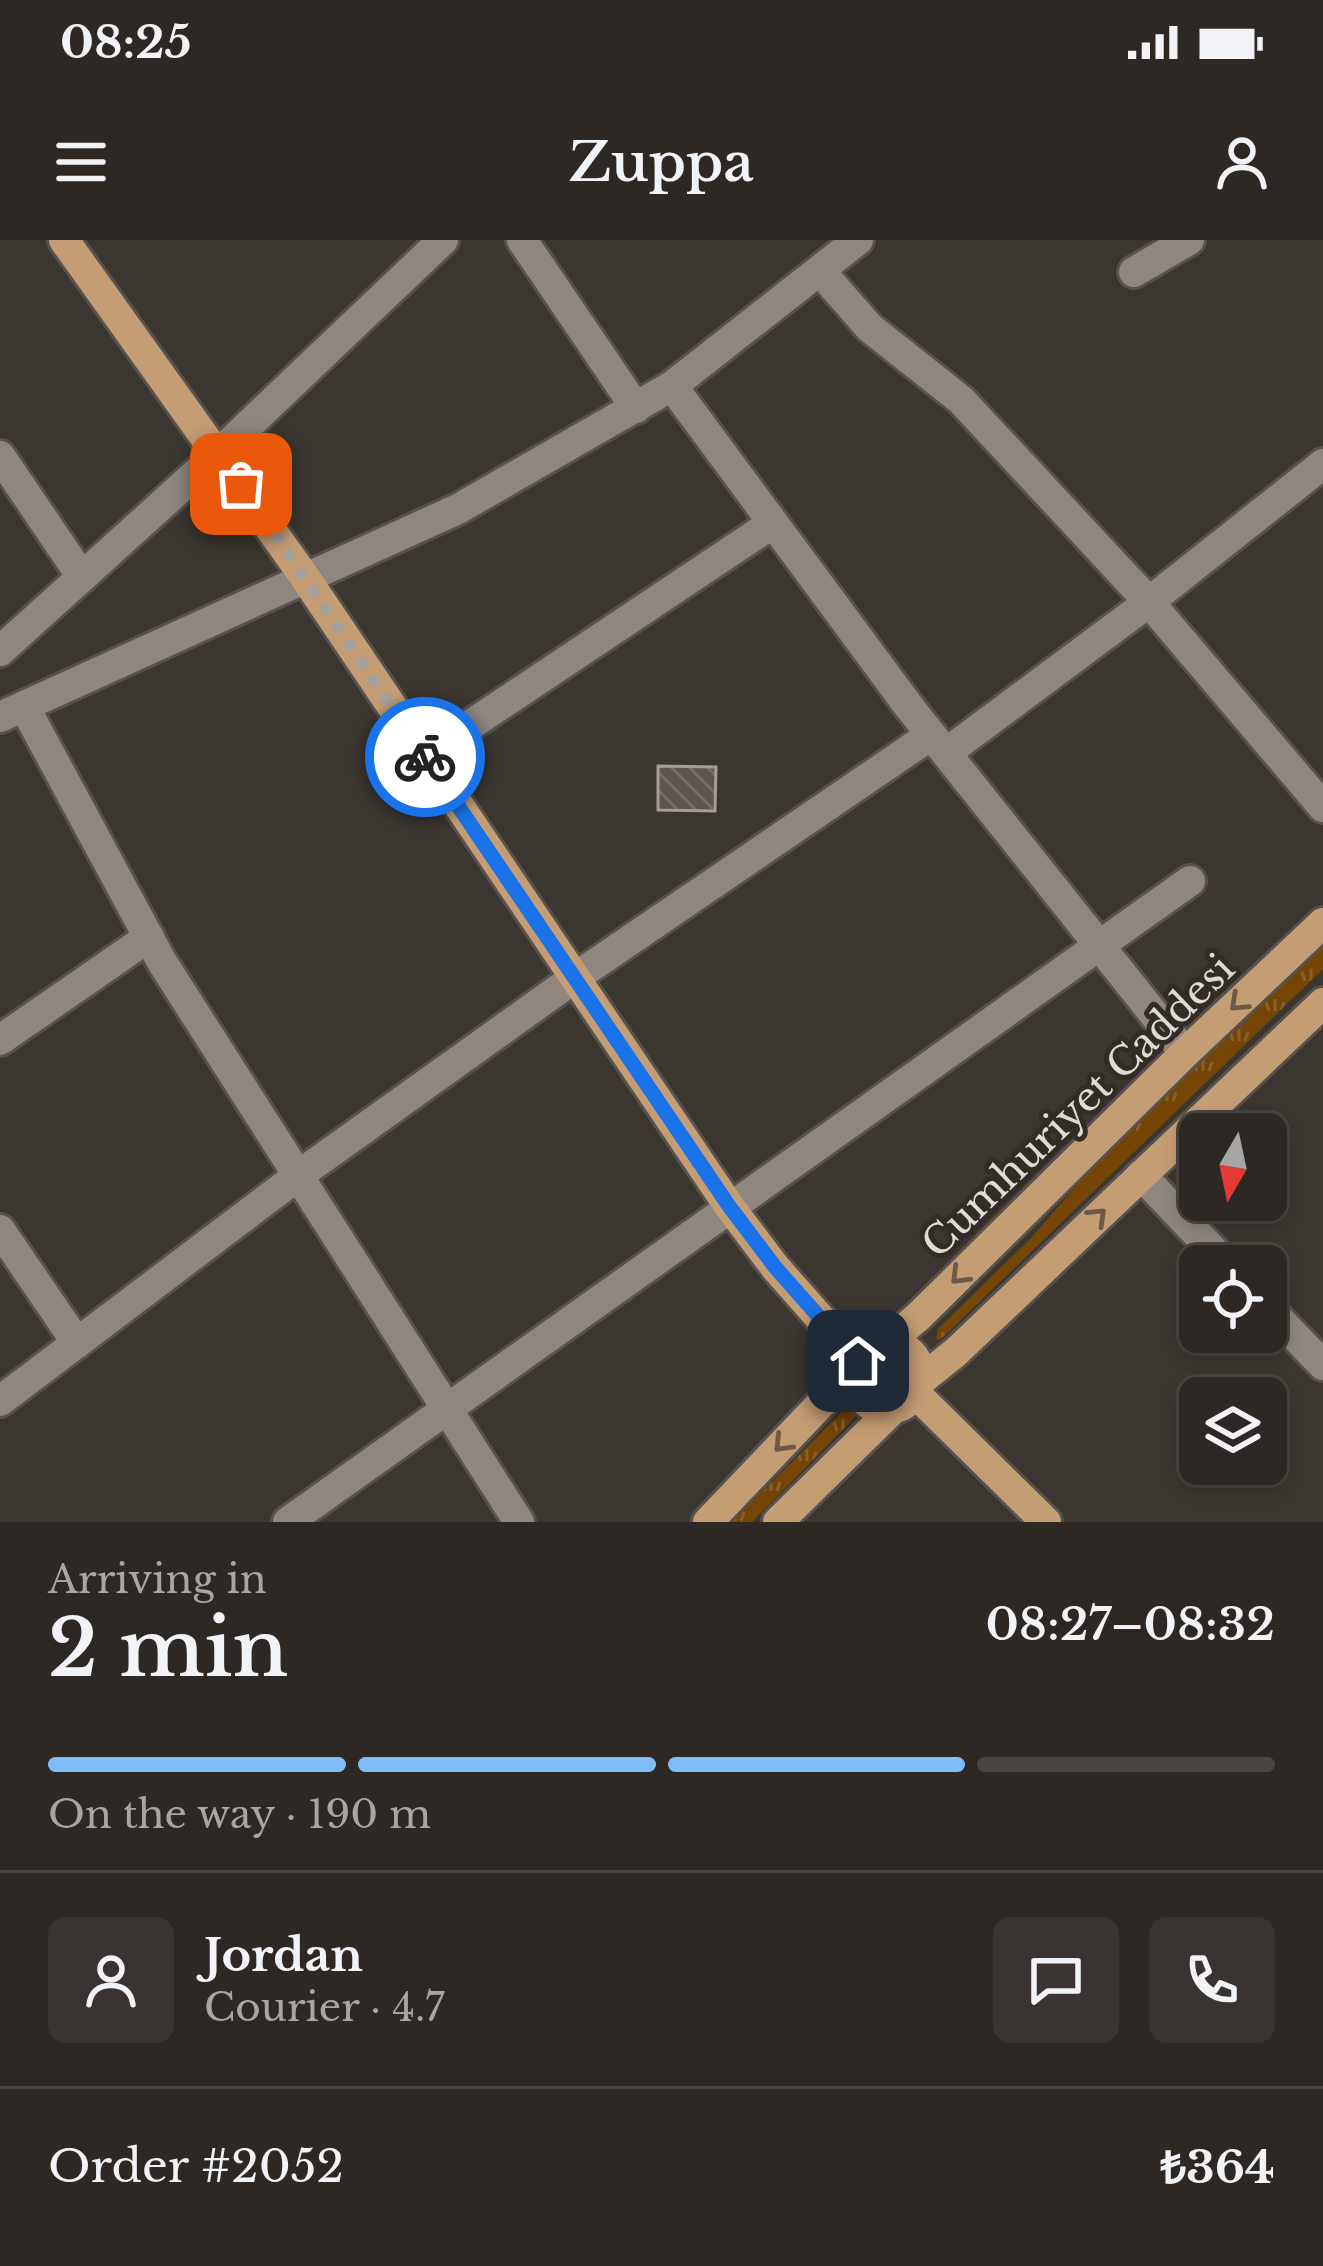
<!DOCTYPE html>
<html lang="en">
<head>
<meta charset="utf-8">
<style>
	body { margin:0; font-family:"Libre Baskerville",serif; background:#393431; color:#f1f3f6; height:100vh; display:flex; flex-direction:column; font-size:45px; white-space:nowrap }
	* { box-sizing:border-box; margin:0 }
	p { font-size:39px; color:#a7a6a6 }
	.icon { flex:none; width:66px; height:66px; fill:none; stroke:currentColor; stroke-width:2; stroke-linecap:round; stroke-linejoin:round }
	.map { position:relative; height:1282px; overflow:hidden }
	.sheet { display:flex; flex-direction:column; background:#2d2824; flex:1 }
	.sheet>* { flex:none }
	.needle { width:78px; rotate:189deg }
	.tools { position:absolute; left:1179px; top:873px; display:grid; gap:24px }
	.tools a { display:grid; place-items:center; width:108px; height:108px; border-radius:18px; background:#2d2824; box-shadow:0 6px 18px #0003,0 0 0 3px #484441; font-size:60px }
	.pin { position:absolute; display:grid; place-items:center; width:102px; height:102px; color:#fff; margin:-51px; border-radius:24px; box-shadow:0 6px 18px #0006 }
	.courier { position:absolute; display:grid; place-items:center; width:120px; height:120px; margin:-60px; border:9px solid #1a73e8; border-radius:50%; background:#fff; color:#222; box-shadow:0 3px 15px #0007 }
	.head em { font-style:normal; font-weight:600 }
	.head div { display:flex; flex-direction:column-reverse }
	.head { display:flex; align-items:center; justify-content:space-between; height:204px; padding:0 48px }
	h1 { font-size:78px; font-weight:600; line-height:90px }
	.bar { display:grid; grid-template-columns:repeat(4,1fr); gap:18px 12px; align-content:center; height:144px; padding:0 48px }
	.bar i { height:15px; border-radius:9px; background:#484441 }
	.bar .on { background:#7fbdf9 }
	.bar p { grid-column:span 4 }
	.line { display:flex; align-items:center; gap:30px; padding:0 48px; border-top:3px solid #484441 }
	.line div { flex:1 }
	.round { display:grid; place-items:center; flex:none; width:126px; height:126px; border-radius:18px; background:#393431 }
	.status { display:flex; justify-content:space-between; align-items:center; height:84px; padding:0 60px; background:#2d2824; direction:ltr }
	.status svg { height:33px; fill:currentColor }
	header { display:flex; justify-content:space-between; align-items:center; height:156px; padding:0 48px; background:#2d2824; font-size:54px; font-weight:600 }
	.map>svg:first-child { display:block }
</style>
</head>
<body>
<div class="status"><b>08:25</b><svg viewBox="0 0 49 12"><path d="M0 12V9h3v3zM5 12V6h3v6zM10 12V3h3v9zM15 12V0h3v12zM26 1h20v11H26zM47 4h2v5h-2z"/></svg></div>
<header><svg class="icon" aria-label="menu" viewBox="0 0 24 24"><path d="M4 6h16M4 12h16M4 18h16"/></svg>Zuppa<svg class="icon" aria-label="person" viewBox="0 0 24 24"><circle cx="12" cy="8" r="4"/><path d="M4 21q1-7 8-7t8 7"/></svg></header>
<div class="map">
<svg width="1323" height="1282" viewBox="0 0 1323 1282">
	<defs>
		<pattern id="grass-tufts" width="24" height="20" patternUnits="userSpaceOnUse" patternTransform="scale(3)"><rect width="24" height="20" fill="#754505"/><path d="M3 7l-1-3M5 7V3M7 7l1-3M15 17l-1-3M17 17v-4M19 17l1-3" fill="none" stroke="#885f29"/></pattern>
		<pattern id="building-back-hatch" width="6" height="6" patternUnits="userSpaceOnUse" patternTransform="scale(3)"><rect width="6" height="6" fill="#5c554f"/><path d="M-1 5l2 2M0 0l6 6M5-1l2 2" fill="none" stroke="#736d68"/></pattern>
	</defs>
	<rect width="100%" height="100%" fill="#3c3630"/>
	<g fill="url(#grass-tufts)">
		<path d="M1323 701V729L940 1100 936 1099 938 1089 1033 996 1088 932Z"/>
		<path d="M853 1161 863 1166 860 1172 752 1282H732Z"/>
	</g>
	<path fill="url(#building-back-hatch)" stroke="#a59e96" stroke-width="3" d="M658 526 716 527 715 571 658 570Z"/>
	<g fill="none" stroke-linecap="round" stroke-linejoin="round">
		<defs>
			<g id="minor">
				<path d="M522 0 636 168"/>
				<path d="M820 31 870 88 961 160 1149 362 1323 567"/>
				<path d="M1134 32 1189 0"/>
				<path d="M672 146 910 468 1185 813"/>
				<path d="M0 216 82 337"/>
				<path d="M0 411 219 213 443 0"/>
				<path d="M24 466 162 722 519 1282"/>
				<path d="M0 477 458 269 672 146 858 0"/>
				<path d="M946 513 1149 362 1323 224"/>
				<path d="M424 516 773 283"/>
				<path d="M0 800 149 697"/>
				<path d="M1141 935 1228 1026"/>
				<path d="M0 990 77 1103"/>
				<path d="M1266 1066 1323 1125"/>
				<path d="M0 1161 299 935 573 739 931 495"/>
				<path d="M288 1282 1190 641"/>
			</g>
			<g id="major">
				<path d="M64 0 304 336 729 966 775 1027 858 1121"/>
				<circle cx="887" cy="1136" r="33"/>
				<path d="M886 1104 919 1076 1185 813 1323 683"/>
				<path d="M920 1141 956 1112 1323 763"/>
				<path d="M915 1153 1046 1282"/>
				<path d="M708 1282 856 1127"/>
				<path d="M778 1282 893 1169"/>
			</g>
		</defs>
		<use href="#minor" stroke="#57524d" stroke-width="36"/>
		<use href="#major" stroke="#57524d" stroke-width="36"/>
		<use href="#minor" stroke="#8e867f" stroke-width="30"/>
		<use href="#major" stroke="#c59d75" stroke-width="30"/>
	</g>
	<defs><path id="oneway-chevron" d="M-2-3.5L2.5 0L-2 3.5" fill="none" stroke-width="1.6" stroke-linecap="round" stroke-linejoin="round" transform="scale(3)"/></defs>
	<g stroke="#6d5946">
		<use href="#oneway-chevron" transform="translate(1238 763) rotate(137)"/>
		<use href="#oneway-chevron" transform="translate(1098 976) rotate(-44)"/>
		<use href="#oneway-chevron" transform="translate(959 1036) rotate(135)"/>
		<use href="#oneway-chevron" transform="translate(782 1204) rotate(134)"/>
	</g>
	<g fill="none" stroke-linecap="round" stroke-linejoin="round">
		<path stroke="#a5a19c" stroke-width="12" stroke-dasharray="0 21.6" d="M241 244 425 517"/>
		<path stroke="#1a73e8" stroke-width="15" d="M425 517 729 966 775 1027 858 1121"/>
	</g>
	<g text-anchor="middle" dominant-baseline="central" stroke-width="10" stroke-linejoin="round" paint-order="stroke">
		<g font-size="39" fill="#dedad6" stroke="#322c26">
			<text transform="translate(1078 866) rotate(-44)">Cumhuriyet Caddesi</text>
		</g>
	</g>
</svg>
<div class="tools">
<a><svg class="needle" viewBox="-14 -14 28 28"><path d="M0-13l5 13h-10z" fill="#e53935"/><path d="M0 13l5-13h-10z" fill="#a7a6a6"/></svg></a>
<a><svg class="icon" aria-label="locate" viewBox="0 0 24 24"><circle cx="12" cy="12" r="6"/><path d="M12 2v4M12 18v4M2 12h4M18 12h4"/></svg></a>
<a><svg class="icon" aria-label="layers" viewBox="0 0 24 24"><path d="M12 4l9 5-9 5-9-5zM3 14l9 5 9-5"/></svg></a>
</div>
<div class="pin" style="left:241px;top:244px;background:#ea580c"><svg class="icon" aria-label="bag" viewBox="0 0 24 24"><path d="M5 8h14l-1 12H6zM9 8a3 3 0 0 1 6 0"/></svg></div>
<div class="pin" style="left:858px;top:1121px;background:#1f2937"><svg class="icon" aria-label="home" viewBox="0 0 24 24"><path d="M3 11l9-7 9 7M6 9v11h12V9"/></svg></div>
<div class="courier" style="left:425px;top:517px"><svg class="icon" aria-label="bike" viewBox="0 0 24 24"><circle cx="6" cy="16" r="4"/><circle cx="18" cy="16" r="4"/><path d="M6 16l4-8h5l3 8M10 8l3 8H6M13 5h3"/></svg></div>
</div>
<section class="sheet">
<div class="head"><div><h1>2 min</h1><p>Arriving in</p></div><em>08:27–08:32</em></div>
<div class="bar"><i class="on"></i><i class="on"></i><i class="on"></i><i></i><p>On the way · 190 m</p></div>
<div class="line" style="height:216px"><a class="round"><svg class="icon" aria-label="person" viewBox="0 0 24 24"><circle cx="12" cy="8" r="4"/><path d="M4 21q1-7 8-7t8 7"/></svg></a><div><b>Jordan</b><p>Courier · 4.7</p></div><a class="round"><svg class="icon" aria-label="chat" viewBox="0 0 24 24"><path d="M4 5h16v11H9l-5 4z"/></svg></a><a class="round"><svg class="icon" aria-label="phone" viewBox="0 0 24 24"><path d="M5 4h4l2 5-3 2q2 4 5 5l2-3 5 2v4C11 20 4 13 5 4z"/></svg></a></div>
<div class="line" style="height:156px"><div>Order #2052</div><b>₺364</b></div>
</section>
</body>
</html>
